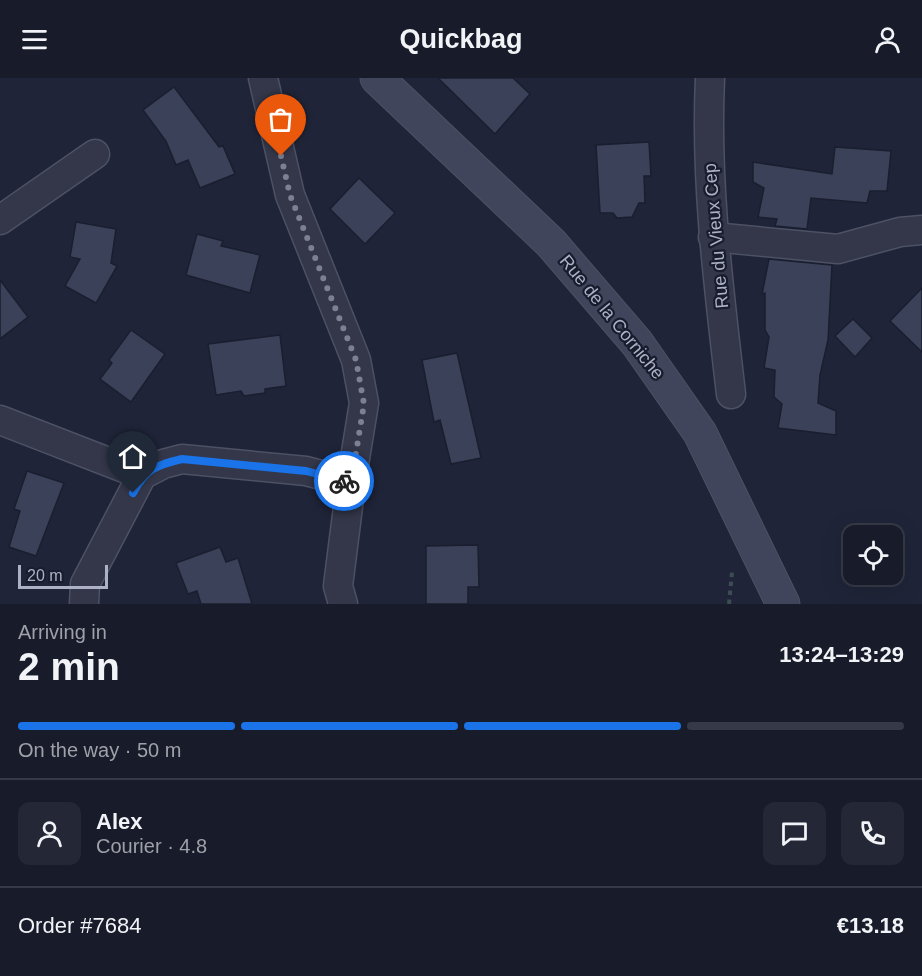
<!DOCTYPE html>
<html lang="en">
<head>
<meta charset="utf-8">
<style>
	body { margin:0; font-family:Arial,sans-serif; background:#242836; color:#f1f3f6; height:100vh; display:flex; flex-direction:column; font-size:22px; white-space:nowrap }
	* { box-sizing:border-box; margin:0 }
	p { font-size:20px; color:#9ea1a8 }
	.icon { flex:none; width:33px; height:33px; fill:none; stroke:currentColor; stroke-width:2; stroke-linecap:round; stroke-linejoin:round }
	.map { position:relative; height:526px; overflow:hidden }
	.side { display:flex; flex-direction:column; background:#171b2a; flex:1 }
	.side>* { flex:none }
	.controls { position:absolute; left:843px; top:447px; display:grid; gap:12px }
	.controls a { display:grid; place-items:center; width:60px; height:60px; border-radius:12px; background:#171b2a; box-shadow:0 6px 24px #0002,0 0 0 2px #363947; font-size:30px }
	.scale { position:absolute; left:18px; bottom:15px; width:90px; box-sizing:border-box; padding-left:6px; border:3px solid #adb1c6; border-top:0; font-size:16px; line-height:21px; white-space:nowrap; color:#adb1c6; -webkit-text-stroke:4px #181c2d; paint-order:stroke }
	.pin { position:absolute; display:grid; place-items:center; width:51px; height:51px; color:#fff; margin:-62px -26px; border-radius:50% 50% 50% 0; rotate:-45deg; box-shadow:0 0 6px #0007 }
	.pin .icon { rotate:45deg }
	.courier { position:absolute; display:grid; place-items:center; width:60px; height:60px; margin:-30px; border:4px solid #1a73e8; border-radius:50%; background:#fff; color:#222; box-shadow:0 2px 8px #0007 }
	.overview em { font-style:normal; font-weight:800 }
	.overview div { display:flex; flex-direction:column-reverse }
	.overview { display:flex; align-items:center; justify-content:space-between; height:102px; padding:0 18px }
	h1 { font-size:39px; font-weight:800; line-height:45px }
	.bar { display:grid; grid-template-columns:repeat(4,1fr); gap:9px 6px; align-content:center; height:72px; padding:0 18px }
	.bar i { height:8px; border-radius:4px; background:#363947 }
	.bar .on { background:#1a73e8 }
	.bar p { grid-column:span 4 }
	.line { display:flex; align-items:center; gap:15px; padding:0 18px; border-top:2px solid #363947 }
	.line div { flex:1 }
	.round { display:grid; place-items:center; flex:none; width:63px; height:63px; border-radius:12px; background:#242836 }
	header { display:flex; justify-content:space-between; align-items:center; height:78px; padding:0 18px; background:#171b2a; font-size:27px; font-weight:800 }
	.map>svg:first-child { display:block }
</style>
</head>
<body>
<header><svg class="icon" aria-label="menu" viewBox="0 0 24 24"><path d="M4 6h16M4 12h16M4 18h16"/></svg>Quickbag<svg class="icon" aria-label="person" viewBox="0 0 24 24"><circle cx="12" cy="8" r="4"/><path d="M4 21q1-7 8-7t8 7"/></svg></header>
<div class="map">
<svg width="922" height="526" viewBox="0 0 922 526">
	<rect width="100%" height="100%" fill="#1f2438"/>
	<g fill="#3b4159" stroke="#1a1e2f" stroke-width="1.5">
		<path d="M438 0H513L530 16 495 56Z"/>
		<path d="M174 9 219 69 223 68 235 96 200 110 188 82 176 87 166 63 143 32Z"/>
		<path d="M649 64 651 98H644L645 125H639L632 139 617 140 613 135H600L596 67Z"/>
		<path d="M835 69 891 73 887 113H870L867 125 811 120 807 151 775 148 777 141 758 139 764 110 753 104V84L832 96Z"/>
		<path d="M359 100 395 135 365 166 330 131Z"/>
		<path d="M76 144 116 151 111 185 117 188 96 225 65 208 80 181 70 179Z"/>
		<path d="M197 156 223 163 221 168 260 177 250 215 186 197Z"/>
		<path d="M769 181 832 187 828 262 820 297 818 325 836 333V357L778 350 782 326 774 319 775 292 764 290 769 259 765 252V215L762 216Z"/>
		<path d="M0 202 28 239 0 261Z"/>
		<path d="M922 210V274L890 243Z"/>
		<path d="M853 241 872 260 855 279 835 258Z"/>
		<path d="M131 252 165 276 131 324 100 301 112 285 109 282Z"/>
		<path d="M280 257 286 308 265 311V315L244 318 241 313 216 317 208 266Z"/>
		<path d="M457 275 481 380 451 386 440 342 434 344 422 282Z"/>
		<path d="M27 393 64 405 36 478 9 469 20 433 14 431Z"/>
		<path d="M478 467 479 509H468V526H426V468Z"/>
		<path d="M220 469 226 484 238 480 252 526H201L197 513 188 516 176 485Z"/>
	</g>
	<g fill="none" stroke-linecap="round" stroke-linejoin="round">
		<defs>
			<g id="minor">
				<path d="M263 0 290 117 356 282 364 325 351 405 338 508 343 526"/>
				<path d="M710 0C705 106 719 211 731 316"/>
				<path d="M0 142 95 76"/>
				<path d="M713 159 838 171 900 154 922 152"/>
				<path d="M0 342 142 397"/>
				<path d="M84 526 85 506 142 397 163 386 182 381 306 393 351 405"/>
			</g>
			<path id="secondary" d="M377 0 551 165 637 265 700 355 783 526"/>
		</defs>
		<use href="#minor" stroke="#4d5164" stroke-width="31"/>
		<use href="#secondary" stroke="#4d5164" stroke-width="35"/>
		<path stroke="#3c4d54" stroke-width="4" stroke-dasharray="4.5 4.5" stroke-linecap="butt" d="M729 526 732 494"/>
		<use href="#minor" stroke="#333749" stroke-width="28"/>
		<use href="#secondary" stroke="#40455c" stroke-width="33"/>
	</g>
	<g fill="none" stroke-linecap="round" stroke-linejoin="round">
		<path stroke="#7b8094" stroke-width="6" stroke-dasharray="0 10.8" d="M281 78 290 117 356 282 364 326 351 405 344 403"/>
		<path stroke="#1a73e8" stroke-width="8" d="M133 415C146 391 156 387 182 381L306 393 344 403"/>
	</g>
	<g text-anchor="middle" dominant-baseline="central" stroke-width="4.5" stroke-linejoin="round" paint-order="stroke">
		<g font-size="18" fill="#adb1c6" stroke="#181c2d">
			<text transform="translate(716 158) rotate(-95)">Rue du Vieux Cep</text>
			<text transform="translate(612 239) rotate(51)">Rue de la Corniche</text>
		</g>
	</g>
</svg>
<div class="controls">
<a><svg class="icon" aria-label="locate" viewBox="0 0 24 24"><circle cx="12" cy="12" r="6"/><path d="M12 2v4M12 18v4M2 12h4M18 12h4"/></svg></a>
</div>
<div class="scale">20 m</div>
<div class="pin" style="left:281px;top:78px;background:#ea580c"><svg class="icon" aria-label="bag" viewBox="0 0 24 24"><path d="M5 8h14l-1 12H6zM9 8a3 3 0 0 1 6 0"/></svg></div>
<div class="pin" style="left:133px;top:415px;background:#1f2937"><svg class="icon" aria-label="home" viewBox="0 0 24 24"><path d="M3 11l9-7 9 7M6 9v11h12V9"/></svg></div>
<div class="courier" style="left:344px;top:403px"><svg class="icon" aria-label="bike" viewBox="0 0 24 24"><circle cx="6" cy="16" r="4"/><circle cx="18" cy="16" r="4"/><path d="M6 16l4-8h5l3 8M10 8l3 8H6M13 5h3"/></svg></div>
</div>
<section class="side">
<div class="overview"><div><h1>2 min</h1><p>Arriving in</p></div><em>13:24–13:29</em></div>
<div class="bar"><i class="on"></i><i class="on"></i><i class="on"></i><i></i><p>On the way · 50 m</p></div>
<div class="line" style="height:108px"><a class="round"><svg class="icon" aria-label="person" viewBox="0 0 24 24"><circle cx="12" cy="8" r="4"/><path d="M4 21q1-7 8-7t8 7"/></svg></a><div><b>Alex</b><p>Courier · 4.8</p></div><a class="round"><svg class="icon" aria-label="chat" viewBox="0 0 24 24"><path d="M4 5h16v11H9l-5 4z"/></svg></a><a class="round"><svg class="icon" aria-label="phone" viewBox="0 0 24 24"><path d="M5 4h4l2 5-3 2q2 4 5 5l2-3 5 2v4C11 20 4 13 5 4z"/></svg></a></div>
<div class="line" style="height:78px"><div>Order #7684</div><b>€13.18</b></div>
</section>
</body>
</html>
